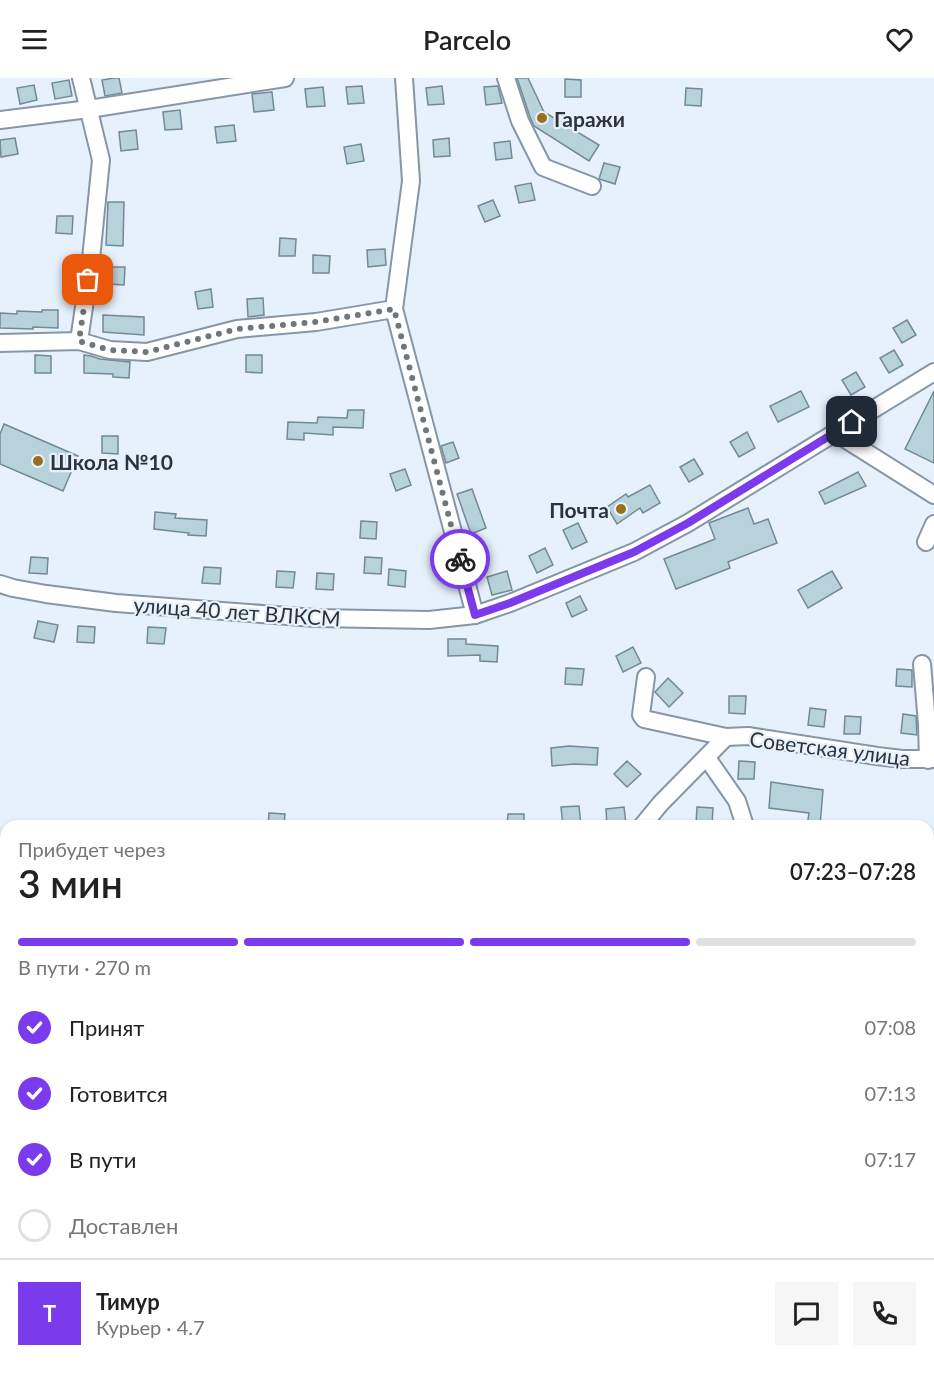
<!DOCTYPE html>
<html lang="ru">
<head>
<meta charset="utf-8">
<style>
	body { margin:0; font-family:Lato,sans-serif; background:#f6f6f6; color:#222; height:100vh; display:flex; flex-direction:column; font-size:22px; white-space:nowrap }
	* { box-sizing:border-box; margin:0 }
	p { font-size:20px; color:#767676 }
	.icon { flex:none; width:33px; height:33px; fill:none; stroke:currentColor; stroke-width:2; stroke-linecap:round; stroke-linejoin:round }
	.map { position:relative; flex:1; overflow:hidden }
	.panel { position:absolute; left:0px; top:742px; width:934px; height:560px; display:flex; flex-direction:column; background:#fff; border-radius:18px 18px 0 0; box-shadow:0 2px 4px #0004 }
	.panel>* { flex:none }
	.pin { position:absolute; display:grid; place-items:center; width:51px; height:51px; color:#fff; margin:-26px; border-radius:12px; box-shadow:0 3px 9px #0006 }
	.courier { position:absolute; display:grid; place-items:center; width:60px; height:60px; margin:-30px; border:4px solid #7c3aed; border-radius:50%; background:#fff; color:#222; box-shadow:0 2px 8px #0007 }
	.headline em { font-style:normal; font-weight:600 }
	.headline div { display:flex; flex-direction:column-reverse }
	.headline { display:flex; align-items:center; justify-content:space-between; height:102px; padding:0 18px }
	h1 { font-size:39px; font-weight:600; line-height:45px }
	.bar { display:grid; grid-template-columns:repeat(4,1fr); gap:9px 6px; align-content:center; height:72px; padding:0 18px }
	.bar i { height:8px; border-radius:4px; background:#e0e0e0 }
	.bar .current { background:#7c3aed }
	.bar p { grid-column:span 4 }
	.line { display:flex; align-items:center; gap:15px; padding:0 18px; border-top:2px solid #e0e0e0 }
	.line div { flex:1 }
	.round { display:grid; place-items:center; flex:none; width:63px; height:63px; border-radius:0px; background:#f6f6f6 }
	ol { padding:0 18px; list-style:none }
	li { display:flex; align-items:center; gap:18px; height:66px }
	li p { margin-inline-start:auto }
	li .icon { padding:6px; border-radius:50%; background:#7c3aed; color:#fff; stroke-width:4 }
	li:last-child { color:#767676 }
	li i { width:33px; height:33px; border:3px solid #e0e0e0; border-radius:50% }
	header { display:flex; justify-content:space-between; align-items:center; height:78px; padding:0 18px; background:#fff; font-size:27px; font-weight:600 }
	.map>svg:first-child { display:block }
</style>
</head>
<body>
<header><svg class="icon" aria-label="menu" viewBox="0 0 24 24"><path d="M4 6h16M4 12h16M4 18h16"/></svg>Parcelo<svg class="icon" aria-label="heart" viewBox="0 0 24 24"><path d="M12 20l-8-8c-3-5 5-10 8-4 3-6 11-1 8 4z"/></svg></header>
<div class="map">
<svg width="934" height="1301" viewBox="0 0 934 1301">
	<rect width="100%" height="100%" fill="#e7f1fc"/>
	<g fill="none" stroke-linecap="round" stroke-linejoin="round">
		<g stroke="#67d8c8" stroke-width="21">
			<path d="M928 800 934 795"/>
			<path d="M711 1301 713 1296"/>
		</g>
	</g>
	<g fill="#b7d2da" stroke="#728b93" stroke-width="1.5">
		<path d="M114 0H119L122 15 105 18 102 2Z"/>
		<path d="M517 0H528L544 34 599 67 589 83 534 48 530 39Z"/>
		<path d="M565 1 581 2V19H565Z"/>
		<path d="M69 2 72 18 55 21 52 5Z"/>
		<path d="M34 7 37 22 20 26 17 10Z"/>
		<path d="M362 8 364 25 348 26 346 9Z"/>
		<path d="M442 8 444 26 428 27 426 10Z"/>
		<path d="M498 8 502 25 486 27 484 9Z"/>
		<path d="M323 9 325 28 307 29 305 11Z"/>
		<path d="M686 10 702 11 701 28 685 27Z"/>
		<path d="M272 14 274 32 254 34 252 16Z"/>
		<path d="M180 32 182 51 165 52 163 34Z"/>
		<path d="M234 47 236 63 217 65 215 49Z"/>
		<path d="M136 52 138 71 121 73 119 54Z"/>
		<path d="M15 60 18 76 1 79 0 62Z"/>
		<path d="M449 60 450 78 434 79 433 62Z"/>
		<path d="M510 63 512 80 496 82 494 65Z"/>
		<path d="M361 66 364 83 347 86 344 69Z"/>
		<path d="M604 85 620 89 615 106 599 101Z"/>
		<path d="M531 105 535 122 519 125 515 108Z"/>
		<path d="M493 122 500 138 485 144 478 128Z"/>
		<path d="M108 124H124L123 168 106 167Z"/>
		<path d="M57 138H73L72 156 56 155Z"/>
		<path d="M280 160 296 161 295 178H279Z"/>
		<path d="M385 171 386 187 368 189 367 172Z"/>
		<path d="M313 177 330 178 329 195H313Z"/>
		<path d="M109 189H125L124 207 108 206Z"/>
		<path d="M211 211 213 229 198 231 195 214Z"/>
		<path d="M263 220 264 237 248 239 247 221Z"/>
		<path d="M42 232H58V250L33 249V251L0 250V235L17 236V233L42 234Z"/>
		<path d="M103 237 144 239V257L103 254Z"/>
		<path d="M907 242 916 257 902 265 893 250Z"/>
		<path d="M894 272 903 287 889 295 880 280Z"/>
		<path d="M35 277 51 278V295H35Z"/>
		<path d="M84 277 91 278 100 281 130 284 129 300 113 299V296L84 295Z"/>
		<path d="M246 277H262V295L246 294Z"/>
		<path d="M856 294 865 309 851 317 842 302Z"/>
		<path d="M801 313 809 329 778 344 770 328Z"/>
		<path d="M934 313V385L905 371Z"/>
		<path d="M348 332H364L363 350 333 349V357L304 355V362L287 361 288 344 317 345 318 339 347 340Z"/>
		<path d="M4 346 78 378 63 413 0 386V356Z"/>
		<path d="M747 354 755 370 739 379 730 364Z"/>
		<path d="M102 358H118V376L102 375Z"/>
		<path d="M453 364 459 380 446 385 441 368Z"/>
		<path d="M694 381 703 396 689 404 680 389Z"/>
		<path d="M405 391 411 407 396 413 390 396Z"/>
		<path d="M858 394 866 408 825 426 819 414Z"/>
		<path d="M650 407 660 425 643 435 640 430 617 446 607 429 626 416 628 419Z"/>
		<path d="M472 411 486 450 471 456 457 416Z"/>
		<path d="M748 430 754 446 768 441 777 465 728 484 730 490 676 511 664 481 715 461 709 445Z"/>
		<path d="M155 434 176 436 175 440 207 442 206 458 188 457 189 455 154 451Z"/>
		<path d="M361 443 377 444 376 461 360 460Z"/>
		<path d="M578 445 587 464 572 471 563 452Z"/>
		<path d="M545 470 553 487 537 495 529 478Z"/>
		<path d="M31 479 48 480 47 496 29 495Z"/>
		<path d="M365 479 382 480 381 496 364 495Z"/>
		<path d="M204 489 221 490 220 506 202 505Z"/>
		<path d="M389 491 406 493 405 509 388 507Z"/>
		<path d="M277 493 295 494 293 510 276 509Z"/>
		<path d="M507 493 512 512 492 517 487 499Z"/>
		<path d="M832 493 842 510 808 530 798 512Z"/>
		<path d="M317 495 334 496 333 512 316 511Z"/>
		<path d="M580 518 587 532 572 539 566 525Z"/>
		<path d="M38 543 58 547 54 564 34 560Z"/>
		<path d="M78 548 95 549 94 565 77 564Z"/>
		<path d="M148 549 166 550 164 566 147 565Z"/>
		<path d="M448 561H466V566L498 568 497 584 480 583V577L448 578Z"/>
		<path d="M633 569 641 585 623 594 616 578Z"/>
		<path d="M566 590 584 591 582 607 565 606Z"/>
		<path d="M897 591 912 592V609L896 608Z"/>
		<path d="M668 600 683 615 669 629 655 614Z"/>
		<path d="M729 618H746L745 636 729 635Z"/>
		<path d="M810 630 826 632 824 649 808 647Z"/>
		<path d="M903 636 916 638 917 657 901 655Z"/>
		<path d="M845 638 861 639 860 656H844Z"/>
		<path d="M569 668 598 670 597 687 574 686 552 688 551 670Z"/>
		<path d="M627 683 641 696 627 709 614 696Z"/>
		<path d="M739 683 755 684 754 701H738Z"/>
		<path d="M771 704 823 712 820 748H807L809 735 769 730Z"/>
		<path d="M579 728 581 748H563L561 729Z"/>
		<path d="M624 729 626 746 607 748 606 731Z"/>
		<path d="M697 729 713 730 712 747 696 746Z"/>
		<path d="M269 735 285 736 284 748H268Z"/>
		<path d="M508 736H524V748H507Z"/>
	</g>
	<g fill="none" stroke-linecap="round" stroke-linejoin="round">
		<defs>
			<g id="minor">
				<path d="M404 0 411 103 394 231 475 537"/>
				<path d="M506 0 520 43 543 89 592 108"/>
				<path d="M0 42 89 31 285 0"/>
				<path d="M79 263 91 181 101 82 81 0"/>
				<path d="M0 265 79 263 110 272 147 274 237 251 316 244 394 231"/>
				<path d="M834 354 934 417"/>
				<path d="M926 464 934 446"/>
				<path d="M0 506 13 510 46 516 116 525 315 540 429 542 475 537 510 525 634 474 688 445 934 294"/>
				<path d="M922 586 927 646 928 682"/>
				<path d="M646 599 641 637 644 641 726 659 748 658 877 678 902 681H934"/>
				<path d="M707 680 737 723 745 748"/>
				<path d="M642 748 661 725 726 659"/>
				<path d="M0 790H6"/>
				<path d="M0 1046 6 1012"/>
				<path d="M0 1161 6 1164"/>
				<path d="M587 1296V1301"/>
				<path d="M407 1301 409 1296"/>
			</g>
		</defs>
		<use href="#minor" stroke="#8796a7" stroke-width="20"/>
		<use href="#minor" stroke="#fff" stroke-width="16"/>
		<g stroke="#808891" stroke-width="4" stroke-dasharray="10 10" stroke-linecap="butt">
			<path d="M928 974 934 964"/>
			<path d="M849 1301 850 1296"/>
		</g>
	</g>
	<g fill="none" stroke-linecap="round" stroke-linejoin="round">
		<path stroke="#6e767e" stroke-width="6" stroke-dasharray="0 10.8" d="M88 202 79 263 110 272 147 274 237 251 316 244 394 231 460 481"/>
		<path stroke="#7c3aed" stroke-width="8" d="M460 481 475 537 510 525 634 474 688 445 852 344"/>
	</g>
	<g fill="#99701c" stroke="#e7f1fc" stroke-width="2">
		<circle cx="542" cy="40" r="6"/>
		<circle cx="38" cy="383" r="6"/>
		<circle cx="621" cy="431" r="6"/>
	</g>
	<g text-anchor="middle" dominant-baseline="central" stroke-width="4.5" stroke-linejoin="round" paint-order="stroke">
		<g font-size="21" font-weight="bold" fill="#2d333a" stroke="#e7f1fc" text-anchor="start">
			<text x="554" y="40">Гаражи</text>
			<text x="50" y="383">Школа №10</text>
			<text x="609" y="431" text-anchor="end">Почта</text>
		</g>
		<g font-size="21" fill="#2d333a" stroke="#e7f1fc">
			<text transform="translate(237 533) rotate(4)">улица 40 лет ВЛКСМ</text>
			<text transform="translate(830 670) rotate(7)">Советская улица</text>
		</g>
	</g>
</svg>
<div class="pin" style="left:88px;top:202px;background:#ea580c"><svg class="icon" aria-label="bag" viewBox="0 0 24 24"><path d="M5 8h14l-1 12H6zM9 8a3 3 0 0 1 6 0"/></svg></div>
<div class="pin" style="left:852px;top:344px;background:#1f2937"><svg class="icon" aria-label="home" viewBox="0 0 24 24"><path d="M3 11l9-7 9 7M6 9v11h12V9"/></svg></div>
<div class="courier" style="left:460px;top:481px"><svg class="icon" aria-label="bike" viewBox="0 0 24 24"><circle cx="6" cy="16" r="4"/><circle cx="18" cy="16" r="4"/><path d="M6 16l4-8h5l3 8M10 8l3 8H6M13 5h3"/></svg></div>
<section class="panel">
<div class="headline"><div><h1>3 мин</h1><p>Прибудет через</p></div><em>07:23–07:28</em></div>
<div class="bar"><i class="current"></i><i class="current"></i><i class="current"></i><i></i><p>В пути · 270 m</p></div>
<ol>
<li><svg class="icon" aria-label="check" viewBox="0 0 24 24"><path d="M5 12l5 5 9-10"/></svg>Принят<p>07:08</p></li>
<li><svg class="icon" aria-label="check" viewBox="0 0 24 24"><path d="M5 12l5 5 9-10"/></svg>Готовится<p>07:13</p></li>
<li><svg class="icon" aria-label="check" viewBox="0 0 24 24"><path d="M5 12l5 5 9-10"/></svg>В пути<p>07:17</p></li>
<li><i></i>Доставлен</li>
</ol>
<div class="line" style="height:108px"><b class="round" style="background:#7c3aed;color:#fff">Т</b><div><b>Тимур</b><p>Курьер · 4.7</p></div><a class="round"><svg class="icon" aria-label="chat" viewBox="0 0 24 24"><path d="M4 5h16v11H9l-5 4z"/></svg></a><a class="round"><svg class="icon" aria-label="phone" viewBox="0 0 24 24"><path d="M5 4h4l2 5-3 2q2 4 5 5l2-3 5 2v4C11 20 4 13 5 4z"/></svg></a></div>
</section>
</div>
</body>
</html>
